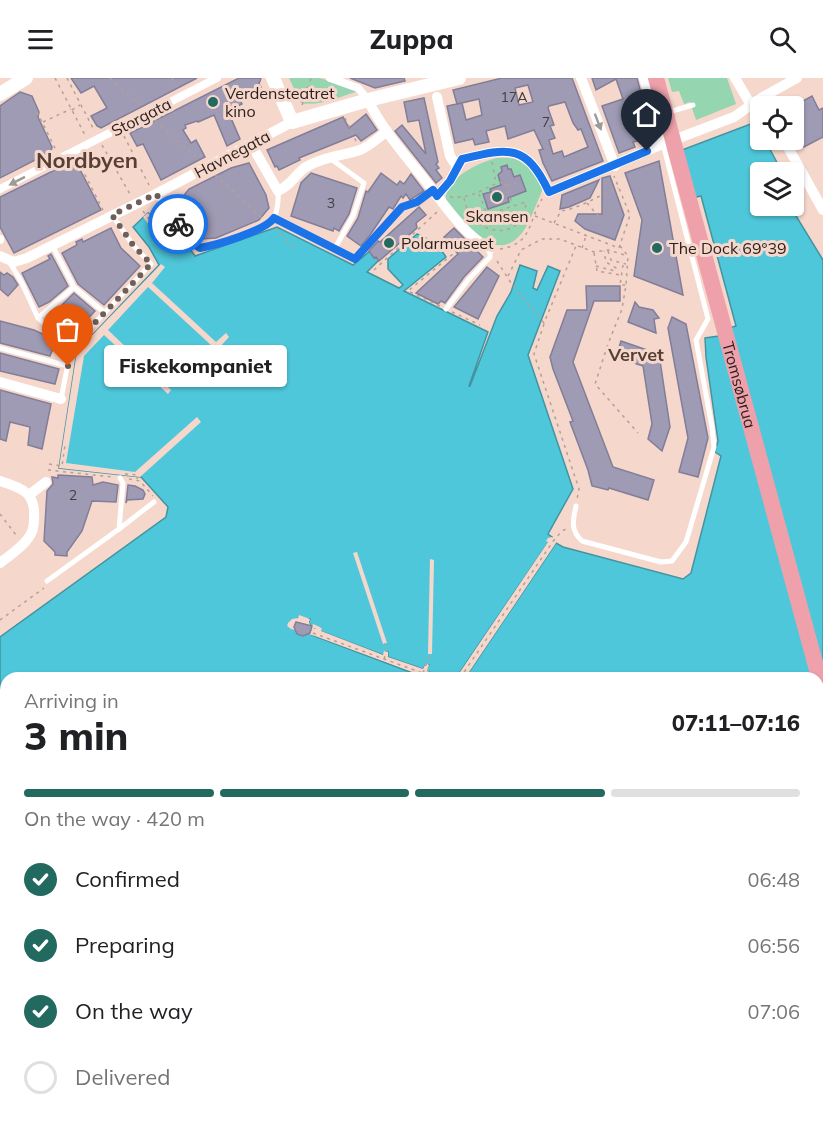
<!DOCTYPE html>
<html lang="en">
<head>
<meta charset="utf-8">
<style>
	body { margin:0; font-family:Mulish,sans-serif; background:#f2f2f2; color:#202124; height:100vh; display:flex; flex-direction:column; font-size:22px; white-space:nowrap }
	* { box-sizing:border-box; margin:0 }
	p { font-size:20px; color:#757577 }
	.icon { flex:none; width:33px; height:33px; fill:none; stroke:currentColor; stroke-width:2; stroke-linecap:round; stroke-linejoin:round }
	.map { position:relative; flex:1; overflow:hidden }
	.details { position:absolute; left:0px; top:594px; width:824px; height:450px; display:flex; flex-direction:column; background:#fff; border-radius:18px 18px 0 0; box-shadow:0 2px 4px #0004 }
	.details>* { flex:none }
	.buttons { position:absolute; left:750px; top:18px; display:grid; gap:12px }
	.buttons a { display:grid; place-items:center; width:54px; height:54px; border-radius:6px; background:#fff; box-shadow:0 2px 4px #0004; font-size:30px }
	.pin { position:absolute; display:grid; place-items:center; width:51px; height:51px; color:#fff; margin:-62px -26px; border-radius:50% 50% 50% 0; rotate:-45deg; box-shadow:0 0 6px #0007 }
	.pin .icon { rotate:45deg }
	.courier { position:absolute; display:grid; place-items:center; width:60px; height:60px; margin:-30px; border:4px solid #1a73e8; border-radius:50%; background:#fff; color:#222; box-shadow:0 2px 8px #0007 }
	.bubble { position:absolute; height:42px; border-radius:6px; background:#fff; box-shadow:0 2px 4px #0004; font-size:20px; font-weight:800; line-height:42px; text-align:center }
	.head em { font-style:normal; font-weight:800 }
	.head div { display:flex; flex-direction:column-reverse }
	.head { display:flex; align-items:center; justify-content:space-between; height:102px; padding:0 24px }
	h1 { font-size:39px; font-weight:800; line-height:45px }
	.bar { display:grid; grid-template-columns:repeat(4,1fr); gap:9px 6px; align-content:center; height:72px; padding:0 24px }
	.bar i { height:8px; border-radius:4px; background:#e0e0e0 }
	.bar .active { background:#22695f }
	.bar p { grid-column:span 4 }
	ol { padding:0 24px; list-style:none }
	li { display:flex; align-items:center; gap:18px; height:66px }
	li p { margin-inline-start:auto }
	li .icon { padding:6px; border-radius:50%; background:#22695f; color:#fff; stroke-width:4 }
	li:last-child { color:#757577 }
	li i { width:33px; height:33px; border:3px solid #e0e0e0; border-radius:50% }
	header { display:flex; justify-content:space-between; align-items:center; height:78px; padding:0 24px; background:#fff; font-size:27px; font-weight:800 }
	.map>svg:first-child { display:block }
</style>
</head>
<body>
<header><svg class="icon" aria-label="menu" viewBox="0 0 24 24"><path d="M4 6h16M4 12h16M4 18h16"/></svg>Zuppa<svg class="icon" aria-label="search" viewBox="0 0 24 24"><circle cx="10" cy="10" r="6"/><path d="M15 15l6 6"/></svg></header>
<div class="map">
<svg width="823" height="1044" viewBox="0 0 823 1044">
	<rect width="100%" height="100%" fill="#f6d7cc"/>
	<g fill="#95d5af">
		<path d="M289 0H320L359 13C341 18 319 29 301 25Z"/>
		<path d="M668 0H727L736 26 696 42 690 24 684 26 679 13 672 14Z"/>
		<path d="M497 80C503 80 511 79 517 82 528 87 542 101 542 113 537 124 529 147 522 155 494 189 465 144 446 124 443 101 479 84 497 80Z"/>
	</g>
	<path fill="#4fc7da" stroke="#4394a0" stroke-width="1.5" d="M756 44 760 53V62H765L782 94H760V128H790L823 182V1044H0V559L166 439 168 429 141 399 59 390 77 273 159 187 149 169 133 149 148 135 152 138 161 132 195 178 277 149 353 187 370 173 374 180 376 179 379 182 367 194 399 210 403 207 388 191V181L417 156C428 160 440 168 446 179L404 213 488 254 469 308H470L497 238 511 214 520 187 537 193 533 210 537 212 548 188 560 193 528 277 573 411 548 456 552 459 456 600H446L426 593 429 587 426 586 423 591 388 579V574L383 577 320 553 321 550H312L309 544 310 541 298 540 288 548 426 600H6V1038H818V600H465L556 465 563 469 683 501 691 495 721 378 715 374 718 363 706 279 705 260 719 258V253L736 248 701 118 684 122 682 72Z"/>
	<g fill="#f6d7cc">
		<path d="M148 135 175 168 169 173 143 139Z"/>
		<path d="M161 186 165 189 152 205 216 264 226 255 229 259 207 283 203 279 212 268 148 209 108 252 171 312 168 316 104 257 84 278 66 385 135 394 197 339 201 344 140 399 59 390 77 273Z"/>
		<path d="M552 459 554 461 526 504 459 600H456L548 464 546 463 548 460Z"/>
		<path d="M555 462 556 465 465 600H462Z"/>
		<path d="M357 474 387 565 383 566 353 475Z"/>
		<path d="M430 481 434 482 432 576H428Z"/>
		<path d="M299 537 310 541 309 544 311 549 313 546 322 550 321 553 383 577 384 573 388 574V579L423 591 426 585 429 587 427 593 446 600H437L385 579 382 580 319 556 315 550 310 553 306 543 301 541 291 547 293 549 316 555 358 572 400 587 427 597 429 600 315 558 291 551 287 548 288 545 292 541 298 540Z"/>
	</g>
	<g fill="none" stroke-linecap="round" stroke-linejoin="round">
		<g stroke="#20535c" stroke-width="1.5" stroke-dasharray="8 6" stroke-linecap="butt">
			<path d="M818 833 823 832"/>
			<path d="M818 862 823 861"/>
			<path d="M0 912H6"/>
			<path d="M0 1016 6 1018"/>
		</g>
	</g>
	<g fill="#9f9bb5" stroke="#827e97" stroke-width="1.5" fill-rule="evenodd">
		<path d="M71 0H197L101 50 97 48 91 38 107 30 94 8 81 15Z"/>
		<path d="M239 0H261L259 6 261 9 239 20 242 26 228 33 240 61 227 68 214 37 198 44 197 43 185 47 186 50 183 52 191 65 196 62 205 79 161 102 143 66 137 68 130 55Z"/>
		<path d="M350 0H404L405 3 375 10Z"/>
		<path d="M502 0H572L603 83 552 103 543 85 539 72 543 71 534 52 508 61 505 48 486 53 489 64 475 67 473 61 455 65 447 28 462 25 466 42 482 37 479 21 457 26 453 12ZM528 7 533 24 519 27 515 10ZM565 24 573 45 578 52 581 51 588 69 564 79 562 73 553 76 549 62 555 60 550 48 554 47 548 30 549 28Z"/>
		<path d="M592 0H637L642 19 625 24 631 44 646 40 653 59 633 64 635 69 619 75 602 28 623 21 616 1 596 12Z"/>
		<path d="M20 14 32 18 39 34 38 39 52 69 51 74 0 100V28Z"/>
		<path d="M812 18 819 32 823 30V59L804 69 794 47V28Z"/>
		<path d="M424 20 438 84 436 86 439 90 436 92 442 100 436 105 395 53 402 47 426 76 419 42 408 44 404 24Z"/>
		<path d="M366 36 377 52 361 63 356 57 299 80 300 82 279 92 277 88 275 89 267 72 343 39 349 50Z"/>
		<path d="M75 82 101 132 14 175 0 149V119Z"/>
		<path d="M659 83 683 217 634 198 642 142 625 95Z"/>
		<path d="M249 85 266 117 269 130 259 142 216 160 201 161 184 130 181 121 189 111 231 90Z"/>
		<path d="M507 87 508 91H511L514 99 520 97 526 113 508 120 509 124 488 131 483 116 491 114 490 111 501 107 498 97 502 93 501 89Z"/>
		<path d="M311 95 357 110 349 136 339 153 334 150 333 153 291 138 301 105Z"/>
		<path d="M381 95 397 107 400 103 404 106 411 96 424 113 410 122 406 116 403 120 401 118 393 131 389 129 370 157 361 168 347 158 358 140 366 113 368 114Z"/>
		<path d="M610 98 624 137 615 162 585 151 575 143 578 136H602V100Z"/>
		<path d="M599 102 590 120 569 129 560 131 562 117Z"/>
		<path d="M419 129 426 137 416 145 417 150 379 183 376 179 374 180 369 173 378 163 380 164Z"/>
		<path d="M111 150 121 170 140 188 104 227 78 206 62 175 77 167 76 164 82 161 83 164Z"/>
		<path d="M454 150 483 179 464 199 445 225 441 223 438 226 416 215 458 176 444 159Z"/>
		<path d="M51 176 68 208 49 224 39 229 22 195 50 181 48 178Z"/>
		<path d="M487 189 499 198 478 241 454 229Z"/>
		<path d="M0 194 4 197 7 195 13 199 18 207 8 218 0 211Z"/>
		<path d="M586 208H620V223H594L573 284 613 389 654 402 648 422 609 410 608 412 592 408 588 392 570 344 573 343 553 291 550 279 567 232H587Z"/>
		<path d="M74 215 95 233 70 259 49 240Z"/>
		<path d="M635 224 639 229 653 232 659 240 654 241 656 255 628 244Z"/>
		<path d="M672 239 686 246 708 360 698 399 679 394 688 360 668 250Z"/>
		<path d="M0 243 34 252 45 257 54 268 50 278 0 265Z"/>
		<path d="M621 263 659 276 670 349 662 373 648 361 652 346 643 288 616 279Z"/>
		<path d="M0 275 59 291 55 306 0 293Z"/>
		<path d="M0 312 51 326 42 371 28 367 30 349 10 344 6 363 0 361Z"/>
		<path d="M58 397 92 399 93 407 103 404 118 407 116 424 92 423 82 453 67 474V478L55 477V474L44 463 47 413 53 406 52 399 58 400Z"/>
		<path d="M128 407 135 408 143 412 145 416 143 421 127 422 126 425Z"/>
		<path d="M296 544 312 548 310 555 303 558 297 556 294 549Z"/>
	</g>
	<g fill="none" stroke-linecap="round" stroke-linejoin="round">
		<g stroke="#b79f96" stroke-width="1.5" stroke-dasharray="3 4.5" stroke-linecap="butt">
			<path d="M55 0 85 57"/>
			<path d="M67 0 94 52"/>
			<path d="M110 0 141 28"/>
			<path d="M172 0 177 9"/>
			<path d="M309 9 305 11 307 15 310 13 309 9 311 0"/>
			<path d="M302 27 307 15"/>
			<path d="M72 32 80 27"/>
			<path d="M37 34 56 72"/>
			<path d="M345 40 356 63"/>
			<path d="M155 42 198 81"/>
			<path d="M43 44 71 31"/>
			<path d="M124 58 149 107"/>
			<path d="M102 67 131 118"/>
			<path d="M78 83 103 132"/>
			<path d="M492 84 496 105"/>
			<path d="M215 97 262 140"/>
			<path d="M507 108 516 105"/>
			<path d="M479 116 487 136"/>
			<path d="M450 119C474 121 480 111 501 104L503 108 506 107 513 127"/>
			<path d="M464 120C470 158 523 167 526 124L473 141"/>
			<path d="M587 125 600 140"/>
			<path d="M143 133 172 171"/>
			<path d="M535 138 619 170 630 137 614 98"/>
			<path d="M554 145 561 133C581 130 599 117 618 110"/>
			<path d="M275 151 296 171"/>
			<path d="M620 168 628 178 626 207 622 231 608 266 595 306 638 355"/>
			<path d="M582 170 586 158"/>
			<path d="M500 171C533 166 528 143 542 121"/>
			<path d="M608 173 611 182 626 186"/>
			<path d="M594 175 597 193 621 197"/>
			<path d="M497 183 513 208 544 245 576 168"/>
			<path d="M623 187 620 207H626"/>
			<path d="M596 188 615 193 616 190 606 184 604 173"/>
			<path d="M374 192 437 134"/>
			<path d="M508 198 521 172 542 161H560L594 174 608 172 628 178"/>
			<path d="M440 228 408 213 465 166"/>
			<path d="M452 234 480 247"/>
			<path d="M544 246 534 276 579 411 577 421"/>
			<path d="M49 386 62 388 65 367"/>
			<path d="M48 392 112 399"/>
			<path d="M125 396 138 397 137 401"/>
			<path d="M129 401 140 403 153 418"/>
			<path d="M0 436 16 457"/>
			<path d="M0 542 44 510"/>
			<path d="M313 555 436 600"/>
			<path d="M384 581 386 575 385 565"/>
			<path d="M423 595 430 576"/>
			<path d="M460 600 554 462 562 453 566 451"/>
			<path d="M821 628 823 636"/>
		</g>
		<g stroke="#fff" stroke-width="5">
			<path d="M669 34 693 27"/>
			<path d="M331 81 364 105 353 138 335 170"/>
			<path d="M156 116 192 164 200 170C212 168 267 151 273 142 277 135 279 121 278 113"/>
			<path d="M274 140 355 181 402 129 417 125 433 112"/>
			<path d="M52 167 74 209 105 235"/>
			<path d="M10 185 21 203 38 240 71 270"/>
			<path d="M446 231 468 202 490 179V171"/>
			<path d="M38 240 74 209"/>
			<path d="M0 270 68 288"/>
			<path d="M71 270 151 186 133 167 112 137"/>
			<path d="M61 321 71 270"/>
			<path d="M576 428C573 442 570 452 582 463L661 484 672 483 686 464 714 369 712 349 696 262 708 241 663 66"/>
			<path d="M119 451 154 424"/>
			<path d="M47 503 119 451 123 405 120 400"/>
		</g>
		<g stroke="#fff" stroke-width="8">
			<path d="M330 0 358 10 368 22"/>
			<path d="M0 111 217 0"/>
			<path d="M0 161V162"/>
		</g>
		<g stroke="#fff" stroke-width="10">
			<path d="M581 0 615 88"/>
			<path d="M644 0 663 66"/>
			<path d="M735 0 751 27"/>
			<path d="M437 19 450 78 457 89"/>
			<path d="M368 22C382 51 404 76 424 101 445 127 461 154 490 171"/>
			<path d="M784 62 823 132"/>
			<path d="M251 66 278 113C293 106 294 97 306 89 322 79 342 78 360 72 370 68 378 60 387 53"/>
			<path d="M437 118 450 103 462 81C508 70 526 65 549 114L663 66 734 39 761 20 797 0"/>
			<path d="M0 178 14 184 27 180 156 116 292 44"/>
			<path d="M0 304 61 321"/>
			<path d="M0 403C23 410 36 415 34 441 34 448 33 454 29 459 22 470 10 477 0 485"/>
			<path d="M29 417 46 404"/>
		</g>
		<g stroke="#fff" stroke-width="14">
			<path d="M273 0 292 44 368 22 459 0"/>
			<path d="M0 16 26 0"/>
		</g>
		<path stroke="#eea1ab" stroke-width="16" id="s1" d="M656 0 823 614"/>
	</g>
	<defs><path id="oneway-solid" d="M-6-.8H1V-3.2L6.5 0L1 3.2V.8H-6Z" transform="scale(1.5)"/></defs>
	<g fill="#9e9a98">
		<use href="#oneway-solid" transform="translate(598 44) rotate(69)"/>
		<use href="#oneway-solid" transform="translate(17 103) rotate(153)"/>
	</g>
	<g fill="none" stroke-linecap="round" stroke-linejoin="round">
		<path stroke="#705f58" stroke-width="6" stroke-dasharray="0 10.8" d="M68 288 71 270 151 186 133 167 112 137 156 116 178 146"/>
		<path stroke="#1a73e8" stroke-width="8" d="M178 146 192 164 200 170C216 167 265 153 274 140L355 181 402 129 417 124 433 112 437 118 450 103 462 81C508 70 526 65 549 114L647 73"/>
	</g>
	<g fill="#22695f" stroke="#f6d7cc" stroke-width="2">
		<circle cx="213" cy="24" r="6"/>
		<circle cx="497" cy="119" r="6"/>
		<circle cx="389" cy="165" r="6"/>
		<circle cx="657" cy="170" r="6"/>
	</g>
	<g text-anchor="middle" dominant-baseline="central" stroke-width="6" stroke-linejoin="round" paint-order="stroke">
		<g font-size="14" fill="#463d41">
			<text x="514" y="19">17A</text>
			<text x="546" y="44">7</text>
			<text x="331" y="125">3</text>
			<text x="73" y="417">2</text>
		</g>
		<g font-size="16" fill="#281e1a" stroke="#f6d7cc" text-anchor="start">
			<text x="225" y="15">Verdensteatret<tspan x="225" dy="18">kino</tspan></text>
			<text x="497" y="138" text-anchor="middle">Skansen</text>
			<text x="401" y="165">Polarmuseet</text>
			<text x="669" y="170">The Dock 69°39</text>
		</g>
		<g font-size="16" fill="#281e1a" stroke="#f6d7cc">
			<text transform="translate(141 39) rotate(-27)">Storgata</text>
			<text transform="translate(232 76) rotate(-28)">Havnegata</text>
			<text stroke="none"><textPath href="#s1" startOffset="318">Tromsøbrua</textPath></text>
		</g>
		<g font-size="18" font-weight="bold" fill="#573f36" stroke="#f6d7cc">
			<text x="636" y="276">Vervet</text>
		</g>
		<g font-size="22" font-weight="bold" fill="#573f36" stroke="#f6d7cc">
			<text x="87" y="82">Nordbyen</text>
		</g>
	</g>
</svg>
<div class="buttons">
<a><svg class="icon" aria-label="locate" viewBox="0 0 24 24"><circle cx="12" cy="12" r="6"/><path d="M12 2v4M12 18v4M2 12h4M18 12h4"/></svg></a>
<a><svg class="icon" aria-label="layers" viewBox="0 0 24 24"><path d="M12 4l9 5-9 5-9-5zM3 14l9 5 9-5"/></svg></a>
</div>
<div class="pin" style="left:68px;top:288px;background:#ea580c"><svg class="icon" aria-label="bag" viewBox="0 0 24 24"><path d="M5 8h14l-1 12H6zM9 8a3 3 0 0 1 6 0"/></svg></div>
<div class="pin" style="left:647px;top:73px;background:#1f2937"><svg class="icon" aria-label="home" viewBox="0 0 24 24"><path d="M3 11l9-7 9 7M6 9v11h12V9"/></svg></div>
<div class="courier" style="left:178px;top:146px"><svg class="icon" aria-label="bike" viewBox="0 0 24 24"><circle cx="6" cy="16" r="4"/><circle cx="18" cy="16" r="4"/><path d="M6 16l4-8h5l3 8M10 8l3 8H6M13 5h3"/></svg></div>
<div class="bubble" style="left:104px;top:267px;width:183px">Fiskekompaniet</div>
<section class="details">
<div class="head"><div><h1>3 min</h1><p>Arriving in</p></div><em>07:11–07:16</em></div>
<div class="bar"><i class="active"></i><i class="active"></i><i class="active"></i><i></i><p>On the way · 420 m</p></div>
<ol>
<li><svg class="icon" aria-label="check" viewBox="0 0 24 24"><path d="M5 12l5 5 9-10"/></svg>Confirmed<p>06:48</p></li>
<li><svg class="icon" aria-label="check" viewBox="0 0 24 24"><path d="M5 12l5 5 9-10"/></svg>Preparing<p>06:56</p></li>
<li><svg class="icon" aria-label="check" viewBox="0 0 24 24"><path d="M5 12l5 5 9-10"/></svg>On the way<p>07:06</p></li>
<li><i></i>Delivered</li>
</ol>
</section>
</div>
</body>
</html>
